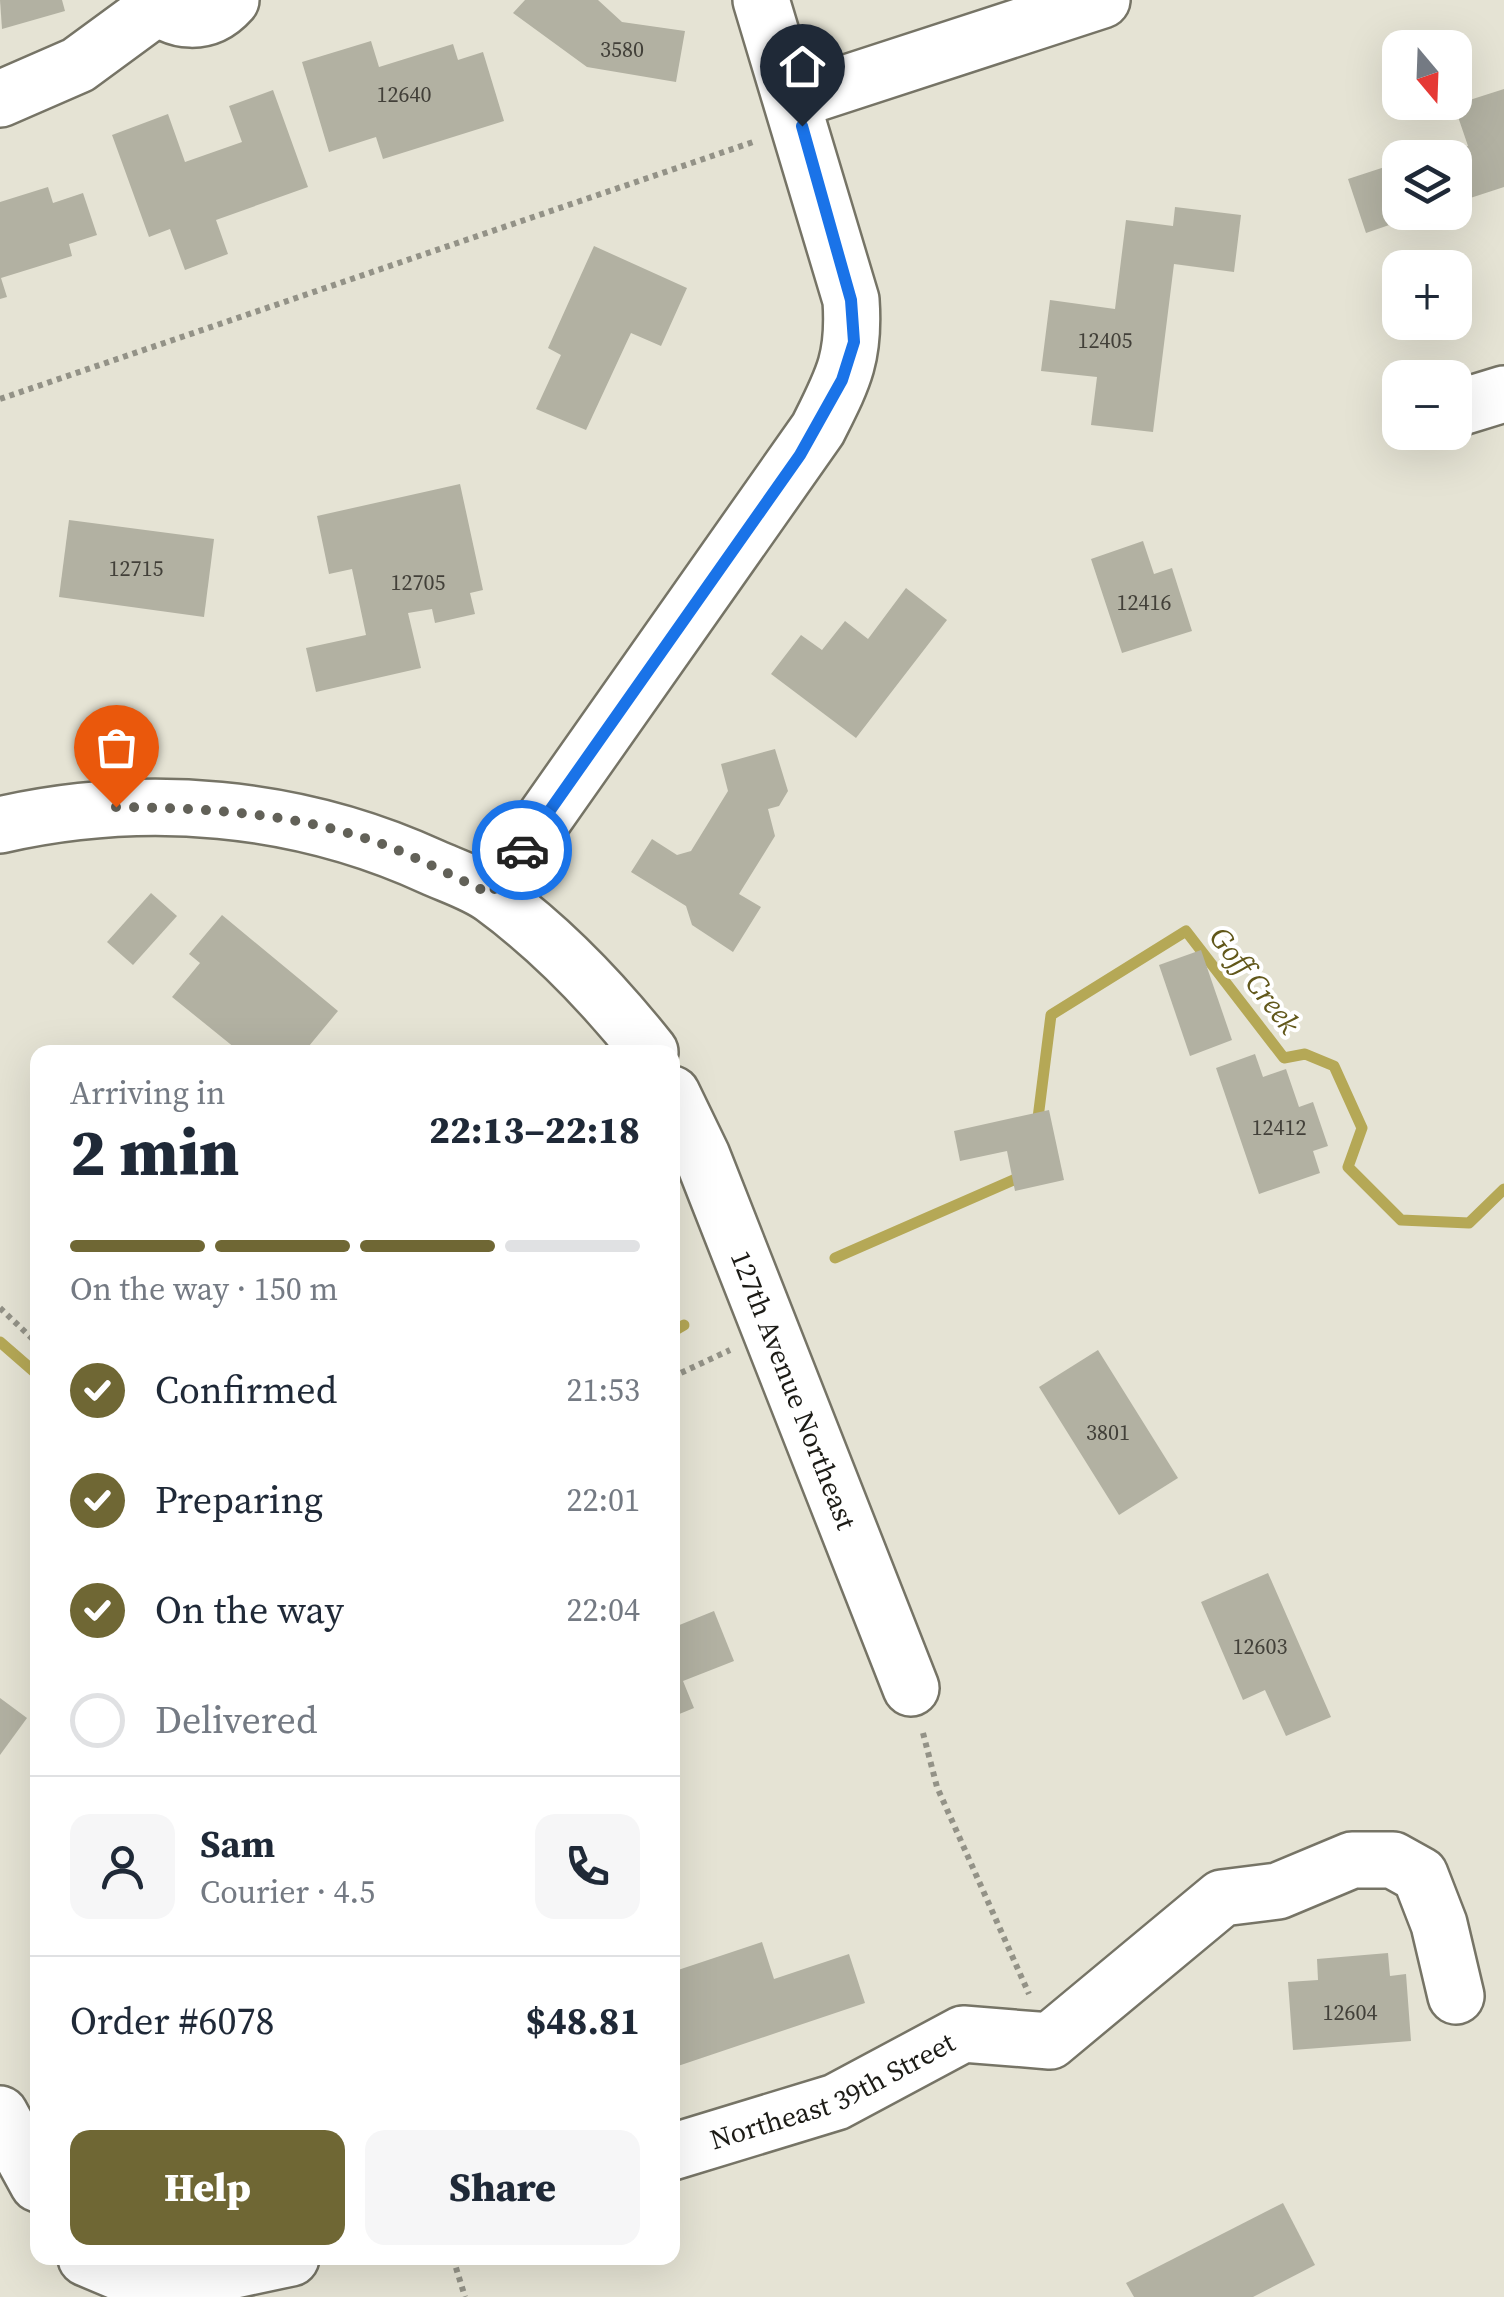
<!DOCTYPE html>
<html lang="en">
<head>
<meta charset="utf-8">
<style>
	body { margin:0; font-family:"Source Serif 4",serif; background:#f6f6f7; color:#1f2937; height:100vh; display:flex; flex-direction:column; font-size:38px; white-space:nowrap }
	* { box-sizing:border-box; margin:0 }
	p { font-size:32px; color:#747a83 }
	.icon { flex:none; width:55px; height:55px; fill:none; stroke:currentColor; stroke-width:2; stroke-linecap:round; stroke-linejoin:round }
	.map { position:relative; flex:1; overflow:hidden }
	.drawer { position:absolute; left:30px; top:1045px; width:650px; height:1220px; display:flex; flex-direction:column; background:#fff; border-radius:20px; box-shadow:0 10px 40px #0002 }
	.drawer>* { flex:none }
	.needle { width:65px; rotate:161deg }
	.fabs { position:absolute; left:1382px; top:30px; display:grid; gap:20px }
	.fabs a { display:grid; place-items:center; width:90px; height:90px; border-radius:20px; background:#fff; box-shadow:0 10px 40px #0002; font-size:50px }
	.pin { position:absolute; display:grid; place-items:center; width:85px; height:85px; color:#fff; margin:-102px -42px; border-radius:50% 50% 50% 0; rotate:-45deg; box-shadow:0 0 10px #0007 }
	.pin .icon { rotate:45deg }
	.courier { position:absolute; display:grid; place-items:center; width:100px; height:100px; margin:-50px; border:8px solid #1a73e8; border-radius:50%; background:#fff; color:#222; box-shadow:0 2px 12px #0007 }
	.headline em { font-style:normal; font-weight:800 }
	.headline div { display:flex; flex-direction:column-reverse }
	.headline { display:flex; align-items:center; justify-content:space-between; height:170px; padding:0 40px }
	h1 { font-size:65px; font-weight:800; line-height:75px }
	.bar { display:grid; grid-template-columns:repeat(4,1fr); gap:15px 10px; align-content:center; height:120px; padding:0 40px }
	.bar i { height:12px; border-radius:8px; background:#e0e1e3 }
	.bar .active { background:#6f6734 }
	.bar p { grid-column:span 4 }
	.line { display:flex; align-items:center; gap:25px; padding:0 40px; border-top:2px solid #e0e1e3 }
	.line div { flex:1 }
	.round { display:grid; place-items:center; flex:none; width:105px; height:105px; border-radius:20px; background:#f6f6f7 }
	ol { padding:0 40px; list-style:none }
	li { display:flex; align-items:center; gap:30px; height:110px }
	li p { margin-inline-start:auto }
	li .icon { padding:10px; border-radius:50%; background:#6f6734; color:#fff; stroke-width:4 }
	li:last-child { color:#747a83 }
	li i { width:55px; height:55px; border:5px solid #e0e1e3; border-radius:50% }
	.primary-button { display:flex; gap:20px; margin-top:auto; padding:20px 40px }
	.primary-button a { flex:1; height:115px; border-radius:20px; background:#6f6734; color:#fff; font-size:40px; font-weight:800; line-height:115px; text-align:center }
	.primary-button a+a { background:#f6f6f7; color:#1f2937 }
	.map>svg:first-child { display:block }
</style>
</head>
<body>
<div class="map">
<svg width="1504" height="2297" viewBox="0 0 1504 2297">
	<rect width="100%" height="100%" fill="#e5e3d4"/>
	<g fill="none" stroke-linecap="round" stroke-linejoin="round">
		<g stroke="#b5a856" stroke-width="11">
			<path d="M1037 1126 1051 1015 1186 931 1284 1058 1305 1054 1334 1066 1362 1128 1348 1167 1401 1220 1469 1223 1504 1189"/>
			<path d="M835 1258 1025 1175"/>
			<path d="M672 1332 684 1325"/>
			<path d="M0 1342 38 1375"/>
		</g>
	</g>
	<g fill="#b2b1a2">
		<path d="M0 0H62L65 11 2 29Z"/>
		<path d="M525 0H598L622 22 685 31 676 82 587 67 513 13Z"/>
		<path d="M371 41 379 67 453 44 458 60 483 52 504 121 383 159 376 137 329 152 302 62Z"/>
		<path d="M1504 89V187L1455 203V158L1437 157 1468 146 1454 105Z"/>
		<path d="M273 90 308 187 216 220 228 254 185 270 170 229 149 237 112 135 168 114 185 162 242 142 229 106Z"/>
		<path d="M1400 162V212L1424 213 1366 233 1348 179Z"/>
		<path d="M48 187 53 203 83 193 97 235 69 244 72 256 1 278 7 297 0 299V202Z"/>
		<path d="M1175 207 1241 215 1234 272 1174 264 1153 432 1091 425 1097 377 1041 371 1050 300 1115 309 1126 220 1173 226Z"/>
		<path d="M594 246 687 288 661 346 631 333 586 430 536 409 561 355 548 348Z"/>
		<path d="M460 484 483 590 470 593 475 614 435 623 432 609 408 613 421 668 316 692 306 648 366 635 352 569 329 574 317 516Z"/>
		<path d="M69 520 214 539 204 617 59 597Z"/>
		<path d="M1143 541 1154 574 1172 568 1192 631 1122 653 1091 559Z"/>
		<path d="M906 588 947 620 856 738 771 674 801 635 822 650 845 621 868 639Z"/>
		<path d="M775 749 788 791 779 806 768 809 775 836 739 894 761 907 733 952 692 925 686 906 631 872 652 839 677 855 691 851 728 791 721 764Z"/>
		<path d="M151 893 177 916 133 965 107 942Z"/>
		<path d="M222 915 338 1011 304 1052 249 1049 240 1052 172 997 200 963 189 954Z"/>
		<path d="M1201 950 1232 1040 1190 1056 1159 965Z"/>
		<path d="M1255 1054 1263 1077 1286 1069 1299 1107 1313 1102 1328 1146 1313 1151 1320 1173 1259 1194 1216 1068Z"/>
		<path d="M1049 1110 1064 1180 1015 1191 1007 1151 960 1161 954 1131Z"/>
		<path d="M1098 1350 1178 1478 1119 1515 1039 1387Z"/>
		<path d="M1268 1573 1331 1717 1286 1736 1265 1690 1243 1700 1201 1602Z"/>
		<path d="M714 1611 734 1661 683 1681 694 1708 672 1717V1628Z"/>
		<path d="M0 1698 27 1718 0 1755Z"/>
		<path d="M762 1942 774 1979 849 1954 865 2003 672 2068V1972Z"/>
		<path d="M1388 1953 1390 1976 1406 1974 1411 2041 1293 2050 1288 1982 1318 1980 1317 1959Z"/>
		<path d="M1283 2203 1315 2265 1253 2297H1134L1126 2283Z"/>
	</g>
	<g fill="none" stroke-linecap="round" stroke-linejoin="round">
		<defs>
			<g id="minor">
				<path d="M151 0C174 24 207 27 231 0"/>
				<path d="M0 99 78 65 157 7"/>
				<path d="M795 100 1102 0"/>
				<path d="M1455 409 1504 394"/>
				<path d="M0 825C145 792 297 805 432 867 452 876 477 884 494 897 554 941 604 994 650 1052"/>
				<path d="M491 894 818 429C843 379 855 358 851 300L761 0"/>
				<path id="s1" d="M672 1094 702 1156 911 1688"/>
				<path d="M0 2114 38 2184"/>
				<path id="s2" d="M672 2152 836 2102 963 2034 1050 2041 1222 1898 1278 1891 1352 1860H1393L1420 1875 1439 1924 1456 1996"/>
				<path d="M86 2258 155 2287 291 2258"/>
			</g>
		</defs>
		<use href="#minor" stroke="#767466" stroke-width="60"/>
		<g stroke="#939287" stroke-width="6" stroke-dasharray="5 5" stroke-linecap="butt">
			<path d="M0 399 756 141"/>
			<path d="M0 1308 38 1344"/>
			<path d="M672 1377 730 1350"/>
			<path d="M923 1733 937 1787 1029 1994"/>
			<path d="M453 2258 465 2297"/>
		</g>
		<use href="#minor" stroke="#fff" stroke-width="55"/>
	</g>
	<g fill="none" stroke-linecap="round" stroke-linejoin="round">
		<path stroke="#626158" stroke-width="10" stroke-dasharray="0 18" d="M116 807C208 808 298 813 385 845 421 859 456 878 491 894L522 850"/>
		<path stroke="#1a73e8" stroke-width="12" d="M522 850 800 455 842 380 854 342 851 300 802 126"/>
	</g>
	<g text-anchor="middle" dominant-baseline="central" stroke-width="8" stroke-linejoin="round" paint-order="stroke">
		<g font-size="22" fill="#424039">
			<text x="622" y="49">3580</text>
			<text x="404" y="94">12640</text>
			<text x="1105" y="340">12405</text>
			<text x="136" y="568">12715</text>
			<text x="418" y="582">12705</text>
			<text x="1144" y="602">12416</text>
			<text x="1279" y="1127">12412</text>
			<text x="1108" y="1432">3801</text>
			<text x="1260" y="1646">12603</text>
			<text x="1350" y="2012">12604</text>
		</g>
		<g font-size="28" fill="#1c1b16" stroke="#fff">
			<text stroke="none"><textPath href="#s1" startOffset="320">127th Avenue Northeast</textPath></text>
			<text stroke="none"><textPath href="#s2" startOffset="172">Northeast 39th Street</textPath></text>
		</g>
		<g font-size="30" font-style="italic" fill="#61571a" stroke="#fff">
			<text transform="translate(1255 980) rotate(52)">Goff Creek</text>
		</g>
	</g>
</svg>
<div class="fabs">
<a><svg class="needle" viewBox="-14 -14 28 28"><path d="M0-13l5 13h-10z" fill="#e53935"/><path d="M0 13l5-13h-10z" fill="#747a83"/></svg></a>
<a><svg class="icon" aria-label="layers" viewBox="0 0 24 24"><path d="M12 4l9 5-9 5-9-5zM3 14l9 5 9-5"/></svg></a>
<a>+</a>
<a>−</a>
</div>
<div class="pin" style="left:116px;top:807px;background:#ea580c"><svg class="icon" aria-label="bag" viewBox="0 0 24 24"><path d="M5 8h14l-1 12H6zM9 8a3 3 0 0 1 6 0"/></svg></div>
<div class="pin" style="left:802px;top:126px;background:#1f2937"><svg class="icon" aria-label="home" viewBox="0 0 24 24"><path d="M3 11l9-7 9 7M6 9v11h12V9"/></svg></div>
<div class="courier" style="left:522px;top:850px"><svg class="icon" aria-label="car" viewBox="0 0 24 24"><path d="M5 17H2v-5l4-1 3-4h7l3 4 3 1v5h-3M9 17h6M6 11h13"/><circle cx="7" cy="17" r="2"/><circle cx="17" cy="17" r="2"/></svg></div>
<section class="drawer">
<div class="headline"><div><h1>2 min</h1><p>Arriving in</p></div><em>22:13–22:18</em></div>
<div class="bar"><i class="active"></i><i class="active"></i><i class="active"></i><i></i><p>On the way · 150 m</p></div>
<ol>
<li><svg class="icon" aria-label="check" viewBox="0 0 24 24"><path d="M5 12l5 5 9-10"/></svg>Confirmed<p>21:53</p></li>
<li><svg class="icon" aria-label="check" viewBox="0 0 24 24"><path d="M5 12l5 5 9-10"/></svg>Preparing<p>22:01</p></li>
<li><svg class="icon" aria-label="check" viewBox="0 0 24 24"><path d="M5 12l5 5 9-10"/></svg>On the way<p>22:04</p></li>
<li><i></i>Delivered</li>
</ol>
<div class="line" style="height:180px"><a class="round"><svg class="icon" aria-label="person" viewBox="0 0 24 24"><circle cx="12" cy="8" r="4"/><path d="M4 21q1-7 8-7t8 7"/></svg></a><div><b>Sam</b><p>Courier · 4.5</p></div><a class="round"><svg class="icon" aria-label="phone" viewBox="0 0 24 24"><path d="M5 4h4l2 5-3 2q2 4 5 5l2-3 5 2v4C11 20 4 13 5 4z"/></svg></a></div>
<div class="line" style="height:130px"><div>Order #6078</div><b>$48.81</b></div>
<div class="primary-button"><a>Help</a><a>Share</a></div>
</section>
</div>
</body>
</html>
